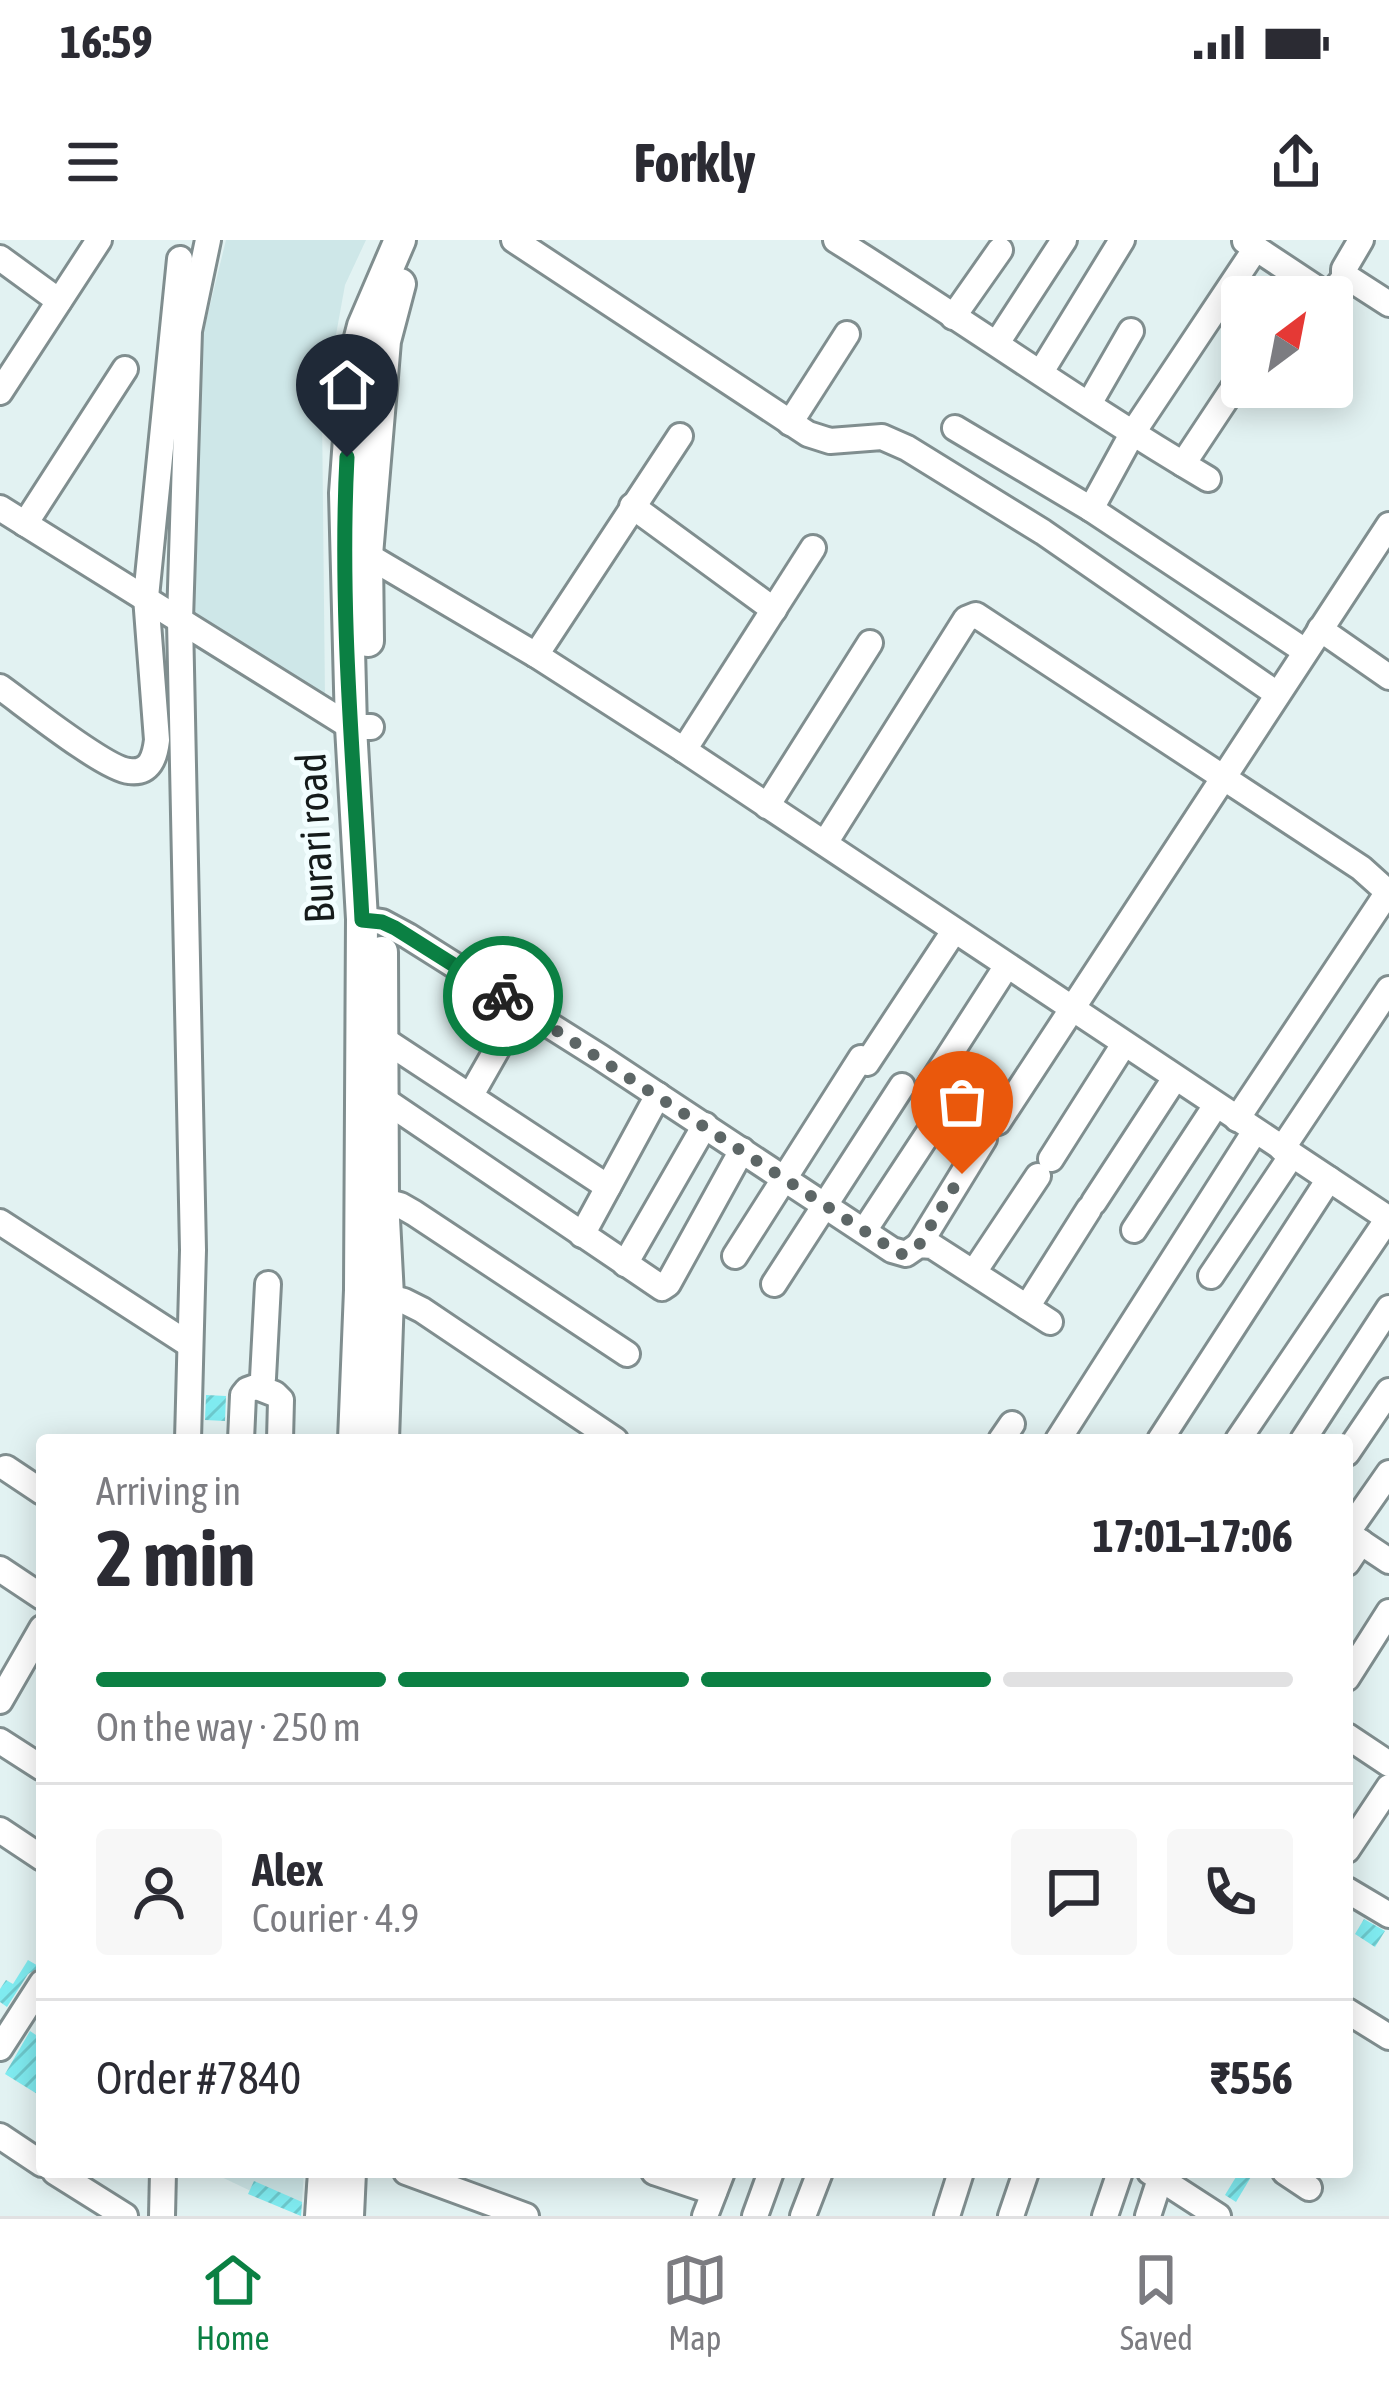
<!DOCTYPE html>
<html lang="en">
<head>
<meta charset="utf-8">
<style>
	body { margin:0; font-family:"Asap Condensed",sans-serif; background:#f7f7f7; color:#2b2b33; height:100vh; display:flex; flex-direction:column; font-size:45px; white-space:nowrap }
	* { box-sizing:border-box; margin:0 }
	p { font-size:39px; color:#7c7c81 }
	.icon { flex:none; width:66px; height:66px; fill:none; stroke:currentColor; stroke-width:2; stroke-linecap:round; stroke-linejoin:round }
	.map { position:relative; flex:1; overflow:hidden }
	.drawer { position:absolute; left:36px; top:1194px; width:1317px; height:744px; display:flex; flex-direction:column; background:#fff; border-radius:12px; box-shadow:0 6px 30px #0003 }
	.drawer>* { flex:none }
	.needle { width:78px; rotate:32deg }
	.buttons { position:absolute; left:1221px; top:36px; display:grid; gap:24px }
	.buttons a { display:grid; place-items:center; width:132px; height:132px; border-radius:12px; background:#fff; box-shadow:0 6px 30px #0003; font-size:60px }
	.pin { position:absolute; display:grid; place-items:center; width:102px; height:102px; color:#fff; margin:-123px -51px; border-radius:50% 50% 50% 0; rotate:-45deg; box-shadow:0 0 12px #0007 }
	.pin .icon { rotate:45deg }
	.courier { position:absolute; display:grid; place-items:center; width:120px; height:120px; margin:-60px; border:9px solid #0b8043; border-radius:50%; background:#fff; color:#222; box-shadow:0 3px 15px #0007 }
	.headline em { font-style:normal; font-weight:700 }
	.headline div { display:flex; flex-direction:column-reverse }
	.headline { display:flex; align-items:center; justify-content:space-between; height:204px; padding:0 60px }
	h1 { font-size:78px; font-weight:700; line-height:90px }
	.bar { display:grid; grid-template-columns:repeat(4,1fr); gap:18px 12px; align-content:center; height:144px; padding:0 60px }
	.bar i { height:15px; border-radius:9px; background:#e1e1e2 }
	.bar .on { background:#0b8043 }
	.bar p { grid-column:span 4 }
	.line { display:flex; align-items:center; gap:30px; padding:0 60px; border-top:3px solid #e1e1e2 }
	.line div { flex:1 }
	.round { display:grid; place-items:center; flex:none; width:126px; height:126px; border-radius:12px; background:#f7f7f7 }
	.status { display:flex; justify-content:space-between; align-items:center; height:84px; padding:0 60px; background:#fff; direction:ltr }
	.status svg { height:33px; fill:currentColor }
	header { display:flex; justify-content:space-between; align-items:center; height:156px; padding:0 60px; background:#fff; font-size:54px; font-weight:700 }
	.tab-bar { display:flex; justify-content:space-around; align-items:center; height:168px; border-top:3px solid #e1e1e2; background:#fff; font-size:33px; color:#7c7c81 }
	.tab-bar a { display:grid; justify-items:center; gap:6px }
	.tab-bar .on { color:#0b8043 }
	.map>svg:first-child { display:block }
</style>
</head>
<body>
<div class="status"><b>16:59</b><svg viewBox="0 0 49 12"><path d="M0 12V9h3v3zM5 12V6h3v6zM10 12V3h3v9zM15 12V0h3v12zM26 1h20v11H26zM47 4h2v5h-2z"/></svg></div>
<header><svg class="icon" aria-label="menu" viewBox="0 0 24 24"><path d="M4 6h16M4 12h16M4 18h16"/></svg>Forkly<svg class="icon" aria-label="share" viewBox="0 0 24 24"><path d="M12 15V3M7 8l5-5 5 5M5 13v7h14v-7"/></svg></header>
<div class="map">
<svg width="1389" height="1976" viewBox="0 0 1389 1976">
	<defs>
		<pattern id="building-hatch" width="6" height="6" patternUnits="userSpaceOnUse" patternTransform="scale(3)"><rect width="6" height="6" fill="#7febf0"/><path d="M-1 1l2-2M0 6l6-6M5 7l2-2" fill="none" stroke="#6dc9cd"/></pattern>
	</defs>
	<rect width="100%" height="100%" fill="#e2f2f2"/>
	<g fill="#cee7e8">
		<path d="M226 0H366L345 45 322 172 325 459 191 381 201 102Z"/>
		<path d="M211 1932H304L301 1975Z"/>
	</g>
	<g fill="url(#building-hatch)">
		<path d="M206 1155 226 1156 225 1181 205 1180Z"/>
		<path d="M1364 1679 1385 1691 1375 1707 1355 1694Z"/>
		<path d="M28 1720 40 1727 28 1734 7 1767 0 1762V1749L6 1740 13 1744Z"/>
		<path d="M30 1791 42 1799V1857L5 1834Z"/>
		<path d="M1239 1932H1254L1236 1962 1225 1955Z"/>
		<path d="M254 1941 302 1962 301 1976 248 1954Z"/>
	</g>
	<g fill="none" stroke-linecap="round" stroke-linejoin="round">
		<defs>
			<g id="minor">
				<path d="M514 0 808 194 830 201 882 197 907 208 1043 292 1277 454"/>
				<path d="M836 0C961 78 1081 164 1208 239"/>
				<path d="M1361 0 1344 29V35L1389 64"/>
				<path d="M1245 1 1325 54 1330 55 1345 37"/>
				<path d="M0 18 59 61"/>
				<path d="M953 77 1000 10"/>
				<path d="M997 103 1064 0"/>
				<path d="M1041 132 1122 0"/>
				<path d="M0 152 99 0"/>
				<path d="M1089 164 1131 91"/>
				<path d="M790 183 847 94"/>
				<path d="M955 188 1091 269 1305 411"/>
				<path d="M1183 224 1242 135"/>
				<path d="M632 266 774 370"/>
				<path d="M0 268 351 487H371"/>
				<path d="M1091 269 1132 194 1256 8"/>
				<path d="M25 284 125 129"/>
				<path d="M355 308 536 415 684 510 1389 979"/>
				<path d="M1320 389 1389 437"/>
				<path d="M536 415 680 196"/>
				<path d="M0 447C24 464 105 529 129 531 150 534 155 517 157 500L146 357 180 19"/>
				<path d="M684 510 813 308"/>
				<path d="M767 566 870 403"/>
				<path d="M825 603 966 379 976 375 1361 628 1389 653"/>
				<path d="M362 679 382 682 408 696 600 817 892 1010 906 1014 919 1005 932 1006 1050 1082"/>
				<path d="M383 799 608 947"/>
				<path d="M927 850 1006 727"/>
				<path d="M471 855 521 767"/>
				<path d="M383 859 662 1048 668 1044 742 910"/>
				<path d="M1237 879 1388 652"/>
				<path d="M998 882 1389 285"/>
				<path d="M1282 909 1389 749"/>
				<path d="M1051 919 1124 804"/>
				<path d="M369 957 400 965 414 973 627 1114"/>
				<path d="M1094 962 1175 838"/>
				<path d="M0 982 190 1105"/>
				<path d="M1134 990 1216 865"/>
				<path d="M864 991 941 874"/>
				<path d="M582 995 658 855"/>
				<path d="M919 1005 984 899"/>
				<path d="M735 1016 861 818 867 823 954 691"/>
				<path d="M625 1024 705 885"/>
				<path d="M974 1032 1038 936"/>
				<path d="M1211 1036 1292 915"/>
				<path d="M774 1044 902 846"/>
				<path d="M372 1053 404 1061 422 1070 615 1200"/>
				<path d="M1027 1067 1089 969"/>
				<path d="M257 1147 275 1154 281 1160 280 1200"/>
				<path d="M188 1200 193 1010 180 380 189 91 208 0"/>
				<path d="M241 1200 243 1155 247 1150 261 1145 263 1138 268 1044"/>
				<path d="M1001 1200 1012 1184"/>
				<path d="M1058 1200 1255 891"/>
				<path d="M1160 1200 1329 939"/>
				<path d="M1238 1200 1389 977"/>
				<path d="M1303 1200 1389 1068"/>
				<path d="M1347 1213 1389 1151"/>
				<path d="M6 1228 42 1252"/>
				<path d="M1347 1293 1389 1233"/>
				<path d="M1347 1293 1389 1321"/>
				<path d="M1347 1323 1361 1302"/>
				<path d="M0 1329 42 1357"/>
				<path d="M1347 1438 1389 1372"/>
				<path d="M0 1461 42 1388"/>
				<path d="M1347 1496 1389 1524"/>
				<path d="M0 1501 42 1528"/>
				<path d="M0 1590 42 1618"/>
				<path d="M1347 1610 1389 1547"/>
				<path d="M1347 1650 1389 1675"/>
				<path d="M1347 1771 1389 1797"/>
				<path d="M0 1808 42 1743"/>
				<path d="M0 1896 42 1924"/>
				<path d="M55 1932 125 1976"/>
				<path d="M406 1932 526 1976"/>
				<path d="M654 1932 714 1952"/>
				<path d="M1150 1932 1218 1976"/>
				<path d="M1285 1932 1309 1948"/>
				<path d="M162 1976 163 1932"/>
				<path d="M705 1976 722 1932"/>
				<path d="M755 1976 771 1932"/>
				<path d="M803 1976 820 1932"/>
				<path d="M947 1976 961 1932"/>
				<path d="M1011 1976 1026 1932"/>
				<path d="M1105 1976 1120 1932"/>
				<path d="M1148 1976 1160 1939"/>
			</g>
			<g id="major">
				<path d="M368 401 367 315 385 101 400 44"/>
				<path d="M382 712 383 960 388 1056 383 1200"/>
				<path d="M354 1200 360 1050 362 679 351 487 345 253 355 117 363 86 400 0"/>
				<path d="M321 1976 324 1932"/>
				<path d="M348 1976 350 1932"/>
			</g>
		</defs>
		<use href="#minor" stroke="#808e8f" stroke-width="30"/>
		<use href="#major" stroke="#808e8f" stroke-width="36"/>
		<use href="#minor" stroke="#fff" stroke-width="24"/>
		<use href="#major" stroke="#fff" stroke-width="30"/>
	</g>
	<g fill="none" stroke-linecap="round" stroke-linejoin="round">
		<path stroke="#5d6666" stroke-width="12" stroke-dasharray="0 21.6" d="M503 756 900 1014H906L919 1005 962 934"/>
		<path stroke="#0b8043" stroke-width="15" d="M347 217C339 371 354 526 362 680L382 682 395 688 503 756"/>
	</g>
	<g text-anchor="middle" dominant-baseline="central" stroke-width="10" stroke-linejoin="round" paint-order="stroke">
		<g font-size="42" fill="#151b1b" stroke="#f2feff">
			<text transform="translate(315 598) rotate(-93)">Burari road</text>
		</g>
	</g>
</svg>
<div class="buttons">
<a><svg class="needle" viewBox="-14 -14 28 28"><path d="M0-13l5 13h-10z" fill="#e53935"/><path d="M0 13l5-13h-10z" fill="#7c7c81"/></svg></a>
</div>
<div class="pin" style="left:962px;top:934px;background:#ea580c"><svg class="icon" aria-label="bag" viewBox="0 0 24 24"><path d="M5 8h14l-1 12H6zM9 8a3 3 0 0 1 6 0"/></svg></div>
<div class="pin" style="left:347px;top:217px;background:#1f2937"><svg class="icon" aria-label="home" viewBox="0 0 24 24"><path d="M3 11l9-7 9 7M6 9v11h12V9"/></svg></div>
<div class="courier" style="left:503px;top:756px"><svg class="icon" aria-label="bike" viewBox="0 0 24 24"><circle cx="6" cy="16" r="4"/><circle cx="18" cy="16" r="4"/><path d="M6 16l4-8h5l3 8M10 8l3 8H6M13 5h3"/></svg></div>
<section class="drawer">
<div class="headline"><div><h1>2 min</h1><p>Arriving in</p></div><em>17:01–17:06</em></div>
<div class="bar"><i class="on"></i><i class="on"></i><i class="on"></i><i></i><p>On the way · 250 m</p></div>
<div class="line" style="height:216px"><a class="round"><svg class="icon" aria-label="person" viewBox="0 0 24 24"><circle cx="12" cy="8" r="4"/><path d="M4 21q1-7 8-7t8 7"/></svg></a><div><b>Alex</b><p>Courier · 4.9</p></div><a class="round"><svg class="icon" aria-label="chat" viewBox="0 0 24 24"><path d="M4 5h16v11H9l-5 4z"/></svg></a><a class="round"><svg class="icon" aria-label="phone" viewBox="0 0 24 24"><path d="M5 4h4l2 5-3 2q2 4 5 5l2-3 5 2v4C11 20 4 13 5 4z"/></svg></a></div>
<div class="line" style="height:156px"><div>Order #7840</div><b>₹556</b></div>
</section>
</div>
<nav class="tab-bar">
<a class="on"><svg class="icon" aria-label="home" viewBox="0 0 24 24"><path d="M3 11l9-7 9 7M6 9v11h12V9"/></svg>Home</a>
<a><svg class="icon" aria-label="map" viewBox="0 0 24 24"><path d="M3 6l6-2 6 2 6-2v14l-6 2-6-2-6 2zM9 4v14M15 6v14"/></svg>Map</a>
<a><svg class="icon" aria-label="saved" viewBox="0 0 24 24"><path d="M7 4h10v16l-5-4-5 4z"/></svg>Saved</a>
</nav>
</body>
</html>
